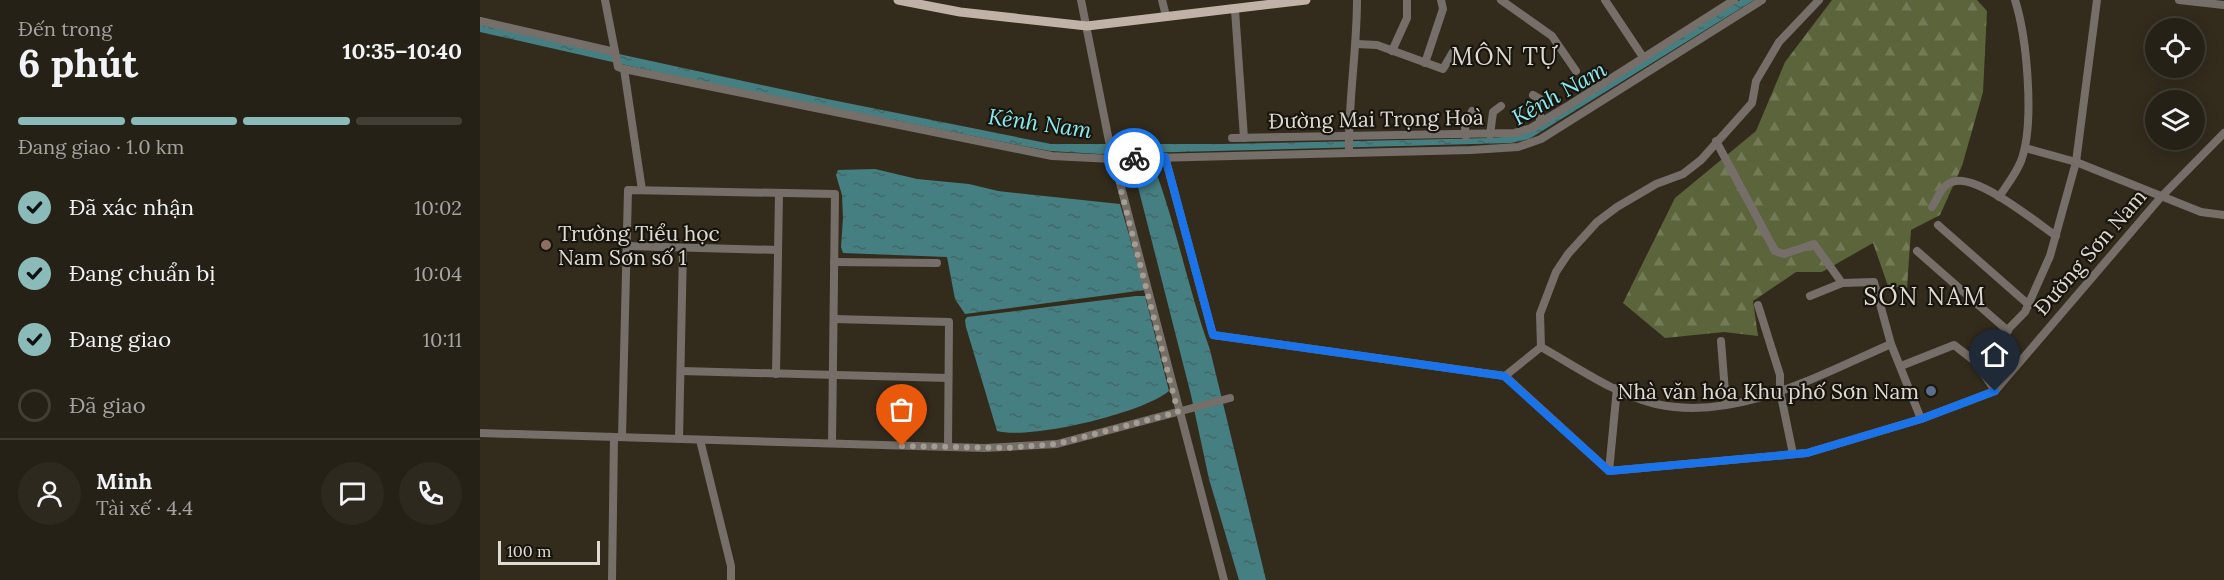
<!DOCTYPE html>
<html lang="vi">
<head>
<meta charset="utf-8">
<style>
	body { margin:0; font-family:Lora,serif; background:#2e291f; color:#f1f3f6; height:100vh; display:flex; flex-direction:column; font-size:22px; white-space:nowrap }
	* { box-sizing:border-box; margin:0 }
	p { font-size:20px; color:#a4a3a1 }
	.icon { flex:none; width:33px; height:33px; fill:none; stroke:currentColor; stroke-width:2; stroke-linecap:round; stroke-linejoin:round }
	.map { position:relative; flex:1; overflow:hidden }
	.details { display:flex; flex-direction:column; background:#262116; width:480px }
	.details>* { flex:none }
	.controls { position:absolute; left:1665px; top:18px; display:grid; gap:12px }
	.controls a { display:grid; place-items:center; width:60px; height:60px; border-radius:50%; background:#262116; box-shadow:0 3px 15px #0003,0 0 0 2px #423e35; font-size:30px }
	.scale { position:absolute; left:18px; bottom:15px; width:102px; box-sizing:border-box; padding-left:6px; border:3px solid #e0dbd2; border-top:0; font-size:16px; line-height:21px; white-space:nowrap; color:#e0dbd2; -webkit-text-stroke:4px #18150e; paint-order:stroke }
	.pin { position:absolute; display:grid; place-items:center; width:51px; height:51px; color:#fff; margin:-62px -26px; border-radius:50% 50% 50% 0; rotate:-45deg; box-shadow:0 0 6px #0007 }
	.pin .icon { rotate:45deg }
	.courier { position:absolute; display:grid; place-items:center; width:60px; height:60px; margin:-30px; border:4px solid #1a73e8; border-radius:50%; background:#fff; color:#222; box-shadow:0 2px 8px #0007 }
	.overview em { font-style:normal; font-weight:700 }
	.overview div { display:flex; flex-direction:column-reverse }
	.overview { display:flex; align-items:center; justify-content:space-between; height:102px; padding:0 18px }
	h1 { font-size:39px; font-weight:700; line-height:45px }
	.bar { display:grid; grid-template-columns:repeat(4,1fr); gap:9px 6px; align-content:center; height:72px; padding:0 18px }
	.bar i { height:8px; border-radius:4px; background:#423e35 }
	.bar .on { background:#8bbbb9 }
	.bar p { grid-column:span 4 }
	.line { display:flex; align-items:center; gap:15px; padding:0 18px; border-top:2px solid #423e35 }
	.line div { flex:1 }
	.round { display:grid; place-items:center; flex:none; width:63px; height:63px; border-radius:32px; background:#2e291f }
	ol { padding:0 18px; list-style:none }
	li { display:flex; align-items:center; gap:18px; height:66px }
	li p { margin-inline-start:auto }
	li .icon { padding:6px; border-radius:50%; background:#8bbbb9; color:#111; stroke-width:4 }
	li:last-child { color:#a4a3a1 }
	li i { width:33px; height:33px; border:3px solid #423e35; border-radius:50% }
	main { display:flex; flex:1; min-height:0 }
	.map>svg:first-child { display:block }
</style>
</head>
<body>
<main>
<section class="details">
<div class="overview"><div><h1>6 phút</h1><p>Đến trong</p></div><em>10:35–10:40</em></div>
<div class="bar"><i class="on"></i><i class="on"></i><i class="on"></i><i></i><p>Đang giao · 1.0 km</p></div>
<ol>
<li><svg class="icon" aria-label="check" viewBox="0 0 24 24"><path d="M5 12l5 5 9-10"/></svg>Đã xác nhận<p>10:02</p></li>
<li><svg class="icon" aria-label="check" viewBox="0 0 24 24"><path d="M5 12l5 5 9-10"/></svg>Đang chuẩn bị<p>10:04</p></li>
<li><svg class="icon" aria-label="check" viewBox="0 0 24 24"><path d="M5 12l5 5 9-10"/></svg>Đang giao<p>10:11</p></li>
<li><i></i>Đã giao</li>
</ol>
<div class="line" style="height:108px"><a class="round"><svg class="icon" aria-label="person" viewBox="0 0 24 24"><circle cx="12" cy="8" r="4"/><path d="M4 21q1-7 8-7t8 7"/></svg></a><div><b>Minh</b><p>Tài xế · 4.4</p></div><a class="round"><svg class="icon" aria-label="chat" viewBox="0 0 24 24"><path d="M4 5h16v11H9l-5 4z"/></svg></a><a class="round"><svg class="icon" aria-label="phone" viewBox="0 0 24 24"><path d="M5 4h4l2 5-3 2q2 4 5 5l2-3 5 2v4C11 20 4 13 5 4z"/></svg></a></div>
</section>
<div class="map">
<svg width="1744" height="580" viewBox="0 0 1744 580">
	<defs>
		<pattern id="forest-firs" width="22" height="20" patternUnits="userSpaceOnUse" patternTransform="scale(1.5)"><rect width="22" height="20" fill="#5c643b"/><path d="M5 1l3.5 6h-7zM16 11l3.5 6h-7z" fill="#737a56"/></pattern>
		<pattern id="water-ripples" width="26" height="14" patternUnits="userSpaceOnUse" patternTransform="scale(1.5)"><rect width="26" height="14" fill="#457f82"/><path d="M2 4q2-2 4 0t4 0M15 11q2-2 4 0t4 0" fill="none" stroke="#446767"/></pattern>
	</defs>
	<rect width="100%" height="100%" fill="#332c1d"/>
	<path fill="url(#forest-firs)" d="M1352 0H1497L1507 11 1503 92 1482 166 1460 215 1431 230 1427 288 1408 286 1393 243 1342 272H1316L1273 301 1278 336 1244 332 1185 338 1143 303 1195 198 1276 131 1305 62Z"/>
	<g fill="url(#water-ripples)">
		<path d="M1260 0H1274L1049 139 1031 143 620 154 570 151 528 143 207 79 0 32V24L347 99 571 144H742L1012 138 1033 136Z"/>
		<path d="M666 161 673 164C696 224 708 289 730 350L786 580H759L729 479 711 395 657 183 659 165Z"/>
		<path d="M395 169 437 179 489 184 518 191 640 204 665 290 485 314 475 299 467 257 363 253 361 247 363 218 362 195 356 175 358 170Z"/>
		<path d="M656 296H665L689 391C663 413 550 440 517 431L486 327 485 320 487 317Z"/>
	</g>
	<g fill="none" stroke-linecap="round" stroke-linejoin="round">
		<g stroke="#766f69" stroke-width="8">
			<path d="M125 0 138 67 144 69 572 156 633 159 991 150 1038 147 1061 139 1282 0"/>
			<path d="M601 0 629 141 744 580"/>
			<path d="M682 0 686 16"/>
			<path d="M1021 0 1072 36 1096 71"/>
			<path d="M1125 0 1163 57"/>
			<path d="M1699 0 1744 5"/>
			<path d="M755 10 764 138"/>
			<path d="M0 21 135 52"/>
			<path d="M877 44 897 45 963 69 974 50"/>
			<path d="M912 51 927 18V0"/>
			<path d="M945 63 963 9 961 0"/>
			<path d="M144 69 162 190"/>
			<path d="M1053 95 1060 99V122"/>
			<path d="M1010 135 1013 112 1021 106"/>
			<path d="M986 136 985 127 992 111"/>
			<path d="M752 138 1034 133 1051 128 1086 107 1254 0"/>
			<path d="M1236 141 1295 251 1304 254 1334 244 1362 283"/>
			<path d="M1545 148 1596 162 1721 212 1744 215"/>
			<path d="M869 153C868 101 877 51 877 0"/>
			<path d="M685 157 733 335 1025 376 1129 471 1327 453 1441 419 1515 391 1681 197 1744 133"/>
			<path d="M1519 197C1526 186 1536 174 1541 161 1555 124 1547 38 1535 0"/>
			<path d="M1452 207C1457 199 1462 185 1472 182 1495 172 1556 222 1576 236"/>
			<path d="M1458 225 1549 305"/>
			<path d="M147 246 298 250"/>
			<path d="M1437 251 1528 331"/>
			<path d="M354 262 457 263"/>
			<path d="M1330 296 1362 283 1394 282 1411 344 1441 419"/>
			<path d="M1278 305 1300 375V391L1313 454"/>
			<path d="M354 319 469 322 468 447"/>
			<path d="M1241 341 1246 404"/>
			<path d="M1061 347 1060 314 1076 272 1088 254 1117 222 1137 207 1176 184 1203 174 1221 160 1272 103 1276 81 1299 42 1339 0"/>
			<path d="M1061 347C1097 367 1136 395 1176 404 1256 422 1340 375 1411 344"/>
			<path d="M1496 362 1515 391"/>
			<path d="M1421 366 1474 345 1496 362 1545 312 1570 256 1596 162 1617 0"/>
			<path d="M201 371 468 378"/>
			<path d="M296 374 299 193"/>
			<path d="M1025 376 1061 347"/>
			<path d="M0 433 504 448 577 444 750 398"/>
			<path d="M142 437 148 190 355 194 352 443"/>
			<path d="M199 439 203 248"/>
			<path d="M220 440 251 566V580"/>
			<path d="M1129 471 1137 388"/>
			<path d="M132 580 134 437"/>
		</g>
		<path stroke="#c0b2a6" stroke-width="9" d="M418 0 480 12 607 26 826 0"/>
	</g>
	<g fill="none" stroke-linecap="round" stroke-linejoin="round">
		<path stroke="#a39e93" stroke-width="6" stroke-dasharray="0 10.8" d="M422 446 526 448 577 444 698 412 633 159 654 158"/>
		<path stroke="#1a73e8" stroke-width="8" d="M654 158 685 157 733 335 1024 376 1129 471 1327 453 1441 419 1515 391"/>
	</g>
	<circle fill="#8d6e63" stroke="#18150e" stroke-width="2" cx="66" cy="245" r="6"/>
	<circle fill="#5c6f8a" stroke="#18150e" stroke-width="2" cx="1451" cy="391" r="6"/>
	<g text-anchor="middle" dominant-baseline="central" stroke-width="4.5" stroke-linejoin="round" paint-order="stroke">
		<g font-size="21" fill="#e0dbd2" stroke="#18150e">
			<text transform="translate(896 119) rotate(-1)">Đường Mai Trọng Hoà</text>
			<text transform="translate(1610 252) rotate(-49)">Đường Sơn Nam</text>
		</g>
		<g font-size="21" fill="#e0dbd2" stroke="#18150e" text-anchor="start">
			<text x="78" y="233">Trường Tiểu học<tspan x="78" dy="24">Nam Sơn số 1</tspan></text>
			<text x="1439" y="391" text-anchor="end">Nhà văn hóa Khu phố Sơn Nam</text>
		</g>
		<g font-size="22" font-style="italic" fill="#8bebef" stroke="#18150e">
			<text transform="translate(1079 93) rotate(-30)">Kênh Nam</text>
			<text transform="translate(560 123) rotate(8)">Kênh Nam</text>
		</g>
		<g font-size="24" letter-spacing="1.5" fill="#e0dbd2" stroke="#18150e">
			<text x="1025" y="56">MÔN TỰ</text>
			<text x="1445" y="296">SƠN NAM</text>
		</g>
	</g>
</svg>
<div class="controls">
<a><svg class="icon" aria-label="locate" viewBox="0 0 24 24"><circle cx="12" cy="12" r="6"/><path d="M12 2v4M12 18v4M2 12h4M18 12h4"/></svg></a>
<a><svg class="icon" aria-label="layers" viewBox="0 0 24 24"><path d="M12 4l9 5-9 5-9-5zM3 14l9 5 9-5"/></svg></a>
</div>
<div class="scale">100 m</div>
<div class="pin" style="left:422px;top:446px;background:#ea580c"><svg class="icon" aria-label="bag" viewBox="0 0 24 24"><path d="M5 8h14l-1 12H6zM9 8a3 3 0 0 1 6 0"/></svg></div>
<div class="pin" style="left:1515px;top:391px;background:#1f2937"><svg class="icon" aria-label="home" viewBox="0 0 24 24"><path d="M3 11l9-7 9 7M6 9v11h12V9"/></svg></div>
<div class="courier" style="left:654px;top:158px"><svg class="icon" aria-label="bike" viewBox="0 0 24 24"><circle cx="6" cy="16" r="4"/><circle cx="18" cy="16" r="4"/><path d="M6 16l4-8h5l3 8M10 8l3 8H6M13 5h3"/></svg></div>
</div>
</main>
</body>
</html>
